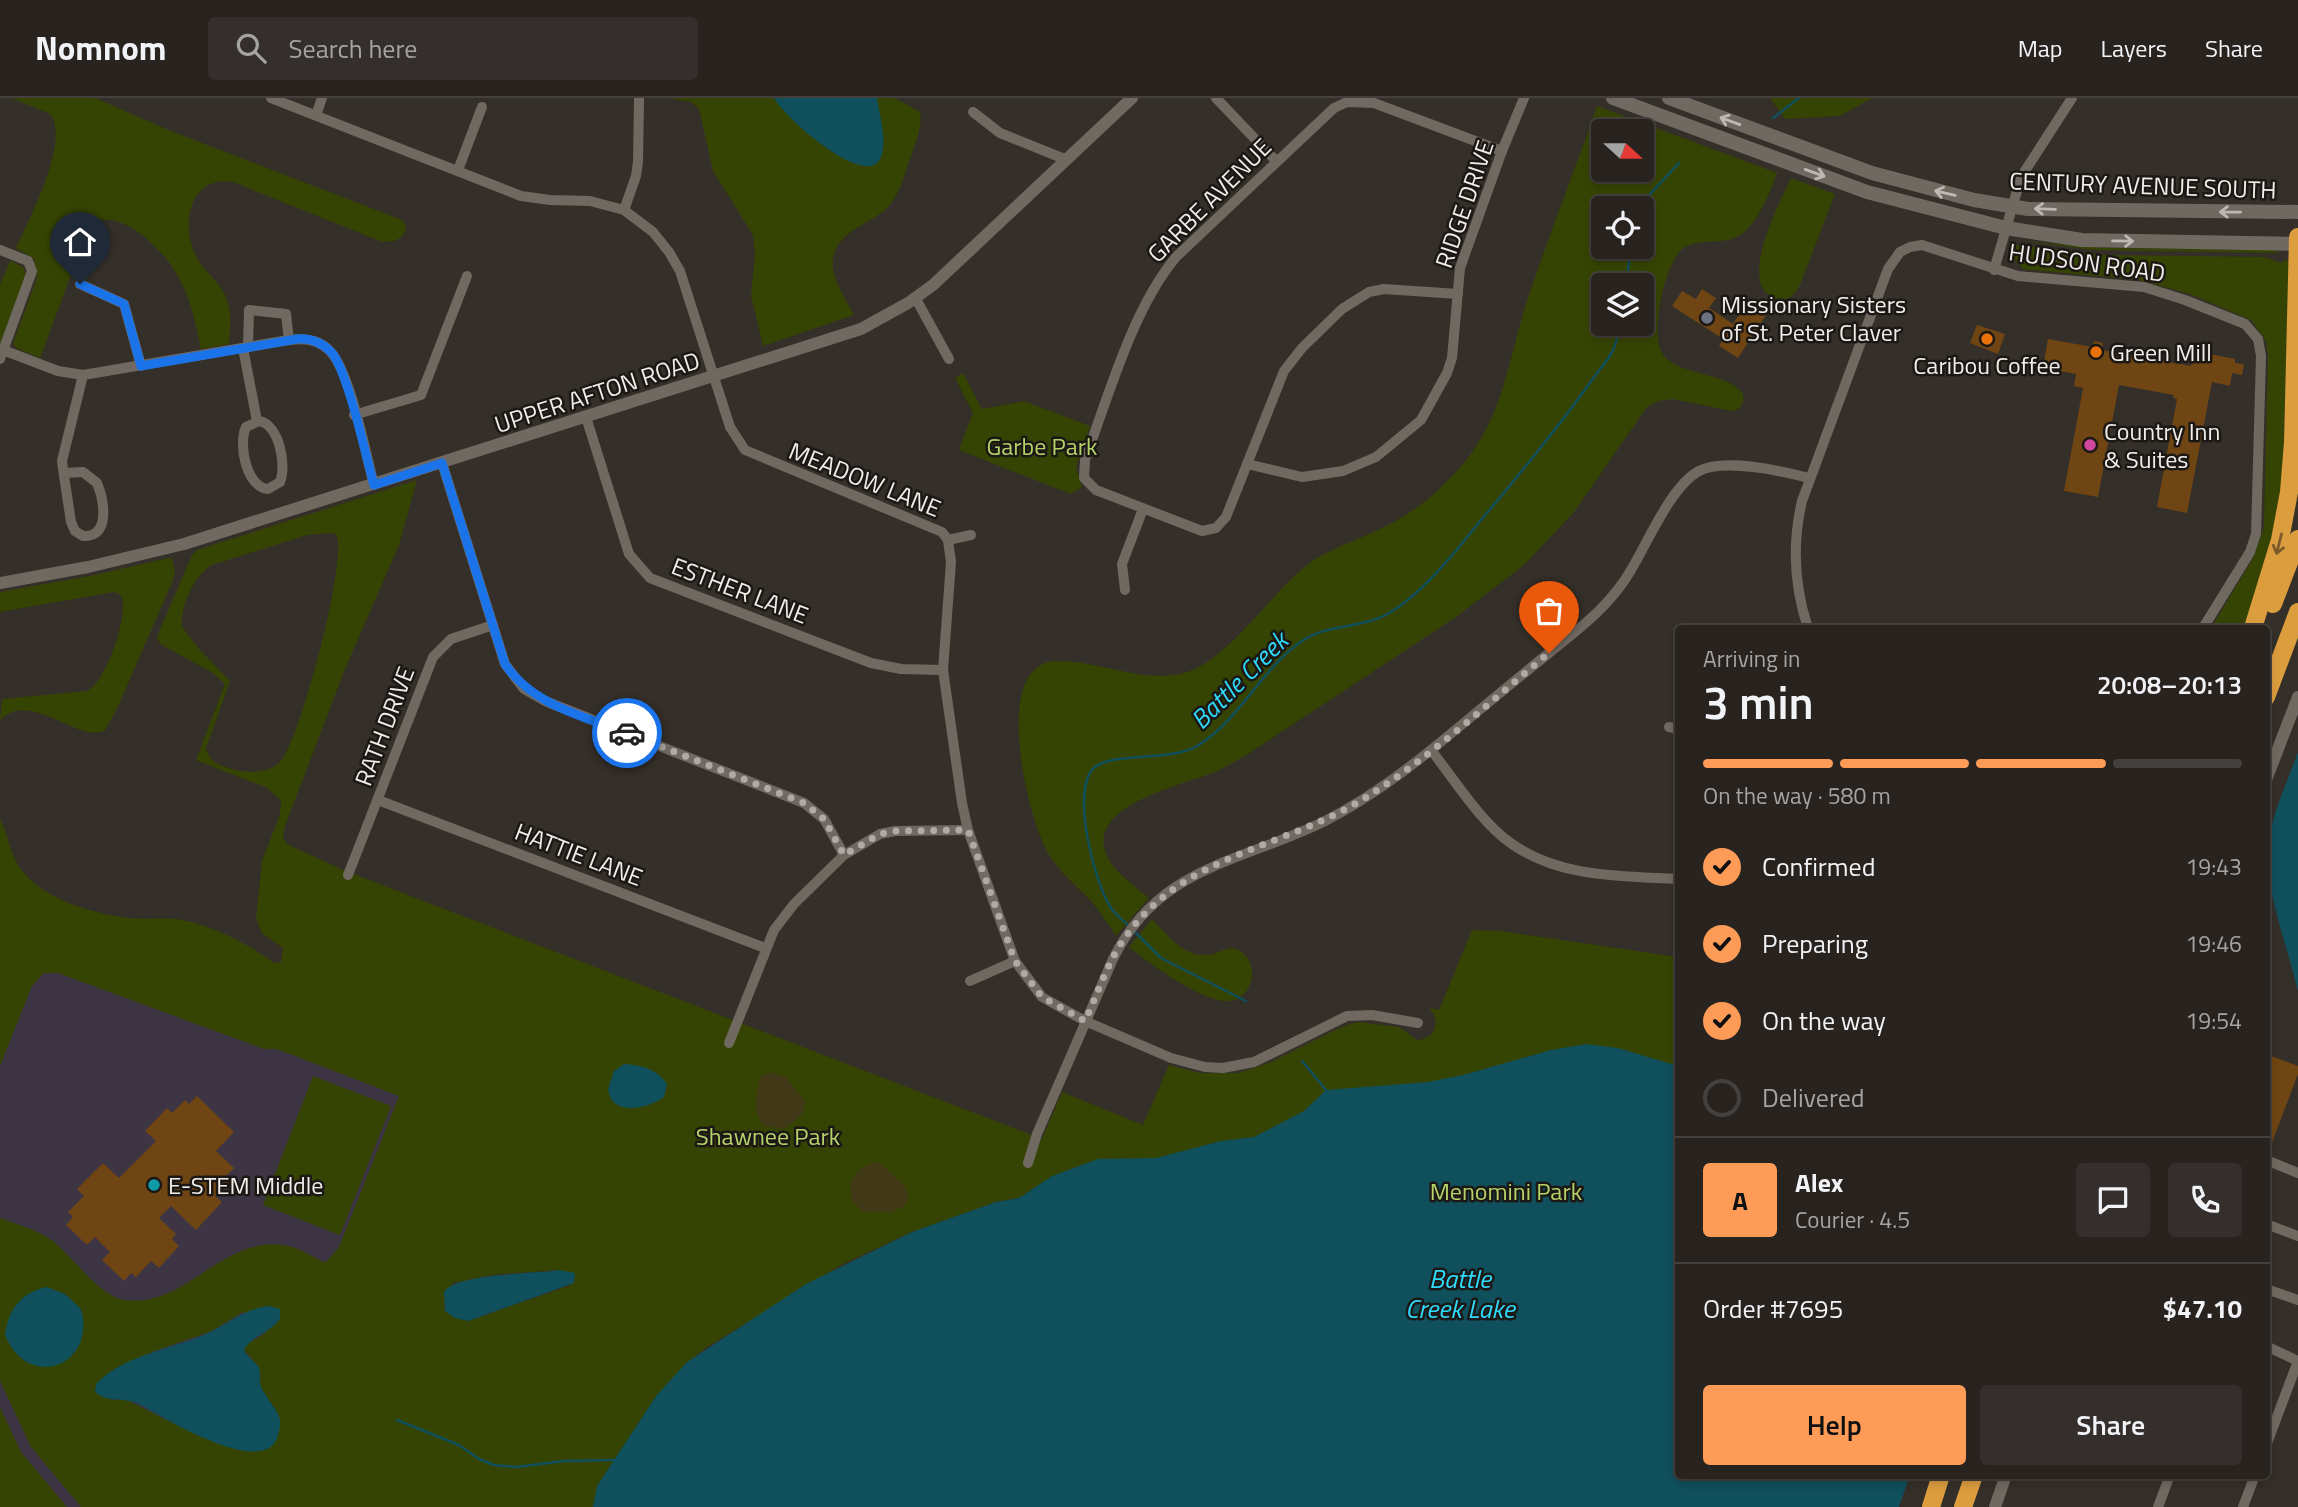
<!DOCTYPE html>
<html lang="en">
<head>
<meta charset="utf-8">
<style>
	body { margin:0; font-family:"Titillium Web",sans-serif; background:#342f2c; color:#f1f3f6; height:100vh; display:flex; flex-direction:column; font-size:26px; white-space:nowrap }
	* { box-sizing:border-box; margin:0 }
	p { font-size:23px; color:#a5a4a4 }
	.icon { flex:none; width:38px; height:38px; fill:none; stroke:currentColor; stroke-width:2; stroke-linecap:round; stroke-linejoin:round }
	.map { position:relative; flex:1; overflow:hidden }
	.drawer { position:absolute; left:1675px; top:527px; width:595px; height:854px; display:flex; flex-direction:column; background:#28231f; border-radius:7px; box-shadow:0 4px 10px #0003,0 0 0 2px #44403d }
	.drawer>* { flex:none }
	.needle { width:46px; rotate:111deg }
	.buttons { position:absolute; left:1591px; top:21px; display:grid; gap:14px }
	.buttons a { display:grid; place-items:center; width:63px; height:63px; border-radius:7px; background:#28231f; box-shadow:0 4px 10px #0003,0 0 0 2px #44403d; font-size:35px }
	.pin { position:absolute; display:grid; place-items:center; width:60px; height:60px; color:#fff; margin:-72px -30px; border-radius:50% 50% 50% 0; rotate:-45deg; box-shadow:0 0 7px #0007 }
	.pin .icon { rotate:45deg }
	.courier { position:absolute; display:grid; place-items:center; width:70px; height:70px; margin:-35px; border:5px solid #1a73e8; border-radius:50%; background:#fff; color:#222; box-shadow:0 2px 9px #0007 }
	.overview em { font-style:normal; font-weight:600 }
	.overview div { display:flex; flex-direction:column-reverse }
	.overview { display:flex; align-items:center; justify-content:space-between; height:119px; padding:0 28px }
	h1 { font-size:46px; font-weight:600; line-height:52px }
	.bar { display:grid; grid-template-columns:repeat(4,1fr); gap:10px 7px; align-content:center; height:84px; padding:0 28px }
	.bar i { height:9px; border-radius:5px; background:#44403d }
	.bar .current { background:#fe9c57 }
	.bar p { grid-column:span 4 }
	.line { display:flex; align-items:center; gap:18px; padding:0 28px; border-top:2px solid #44403d }
	.line div { flex:1 }
	.round { display:grid; place-items:center; flex:none; width:74px; height:74px; border-radius:7px; background:#342f2c }
	ol { padding:0 28px; list-style:none }
	li { display:flex; align-items:center; gap:21px; height:77px }
	li p { margin-inline-start:auto }
	li .icon { padding:7px; border-radius:50%; background:#fe9c57; color:#111; stroke-width:4 }
	li:last-child { color:#a5a4a4 }
	li i { width:38px; height:38px; border:4px solid #44403d; border-radius:50% }
	.primary-button { display:flex; gap:14px; margin-top:auto; padding:14px 28px }
	.primary-button a { flex:1; height:80px; border-radius:7px; background:#fe9c57; color:#111; font-size:28px; font-weight:600; line-height:80px; text-align:center }
	.primary-button a+a { background:#342f2c; color:#f1f3f6 }
	header { display:flex; align-items:center; gap:42px; box-sizing:border-box; height:98px; padding:0 35px; background:#28231f; border-bottom:2px solid #44403d }
	header strong { font-size:33px }
	nav { display:flex; gap:38px; margin-inline-start:auto; font-size:24px }
	.search { width:490px; height:63px; background:#342f2c; display:flex; align-items:center; gap:18px; box-sizing:border-box; padding:0 24px; border-radius:7px; color:#a5a4a4; font-size:26px }
	.map>svg:first-child { display:block }
</style>
</head>
<body>
<header>
<strong>Nomnom</strong>
<div class="search"><svg class="icon" aria-label="search" viewBox="0 0 24 24"><circle cx="10" cy="10" r="6"/><path d="M15 15l6 6"/></svg>Search here</div>
<nav><a>Map</a><a>Layers</a><a>Share</a></nav>
</header>
<div class="map">
<svg width="2298" height="1409" viewBox="0 0 2298 1409">
	<rect width="100%" height="100%" fill="#352f29"/>
	<path fill="#3d3444" d="M30 855 402 999 249 1391 95 1409H51L0 1336V931Z"/>
	<g fill="#364403" fill-rule="evenodd">
		<path d="M12 0H95L171 33 402 122 406 127C406 142 393 145 380 143L233 84C190 77 180 126 196 158 204 175 221 183 227 202 232 216 230 231 229 246L201 251C191 201 182 169 141 136 129 127 115 120 100 122L85 139 40 260 16 250 13 246 37 180 34 161 16 150C28 123 71 42 50 16Z"/>
		<path d="M667 0H895L920 14C923 26 916 43 912 55 905 73 901 95 888 109 878 119 864 125 852 133 816 159 838 187 854 217L763 248 751 198 755 156 753 137 713 73 699 11 691 4Z"/>
		<path d="M1770 0H1872L1840 18 1785 21Z"/>
		<path d="M1597 8 1777 75C1771 93 1759 122 1743 135 1727 148 1705 140 1687 148 1665 158 1651 232 1661 253 1673 279 1727 272 1743 296 1745 306 1740 312 1731 313L1673 301 1658 303 1647 309 1574 414 1524 467 1456 519 1248 656C1237 662 1226 669 1215 674 1185 686 1083 708 1107 758 1115 775 1135 788 1149 800L1116 838C1109 827 1101 815 1092 804 1077 788 1059 774 1048 755 1028 719 1004 612 1030 577 1037 568 1045 563 1056 563 1097 562 1137 584 1180 576 1222 569 1268 500 1301 472 1321 454 1345 447 1369 436 1393 426 1416 412 1435 395 1507 331 1502 277 1530 194 1551 131 1576 70 1597 8ZM1642 33V72H1603V33ZM1642 110V149H1603V110ZM1603 187H1642V226H1603Z"/>
		<path d="M1791 80 1835 96 1800 187C1795 195 1790 204 1779 201 1733 192 1780 104 1791 80Z"/>
		<path d="M2022 143 2105 150 2272 152 2280 155 2094 152Z"/>
		<path d="M2016 147 2104 157 2264 159 2281 165 2286 161 2289 165 2282 408 2246 530H2211L2253 460 2264 430 2268 258 2266 243 2251 222 2190 196 2139 182 2023 171 2014 161Z"/>
		<path d="M10 163 23 169 26 177 0 246V187Z"/>
		<path d="M963 275 982 311 1024 303 1090 328 1076 369 1082 389 1071 396 959 352 973 315 955 280Z"/>
		<path d="M417 382 399 447 345 571 285 728 283 739 287 746 343 772 1042 1041 1062 994 1143 1027 1169 967 1200 975H1239L1271 964 1339 930 1358 924 1399 929 1417 942C1435 941 1442 923 1429 910L1439 912 1472 832 1500 833 1678 859V1344L1022 1099 996 1104 912 1134 843 1166 707 1249C666 1280 652 1307 625 1348 610 1371 599 1381 593 1409H81L31 1349 0 1283V1120C16 1126 35 1131 50 1141 71 1155 98 1198 124 1202 185 1211 222 1138 283 1147 298 1149 310 1157 323 1164L327 1163 339 1149 399 998 277 951H264L58 875H44L32 888 0 968V721C8 736 10 756 20 770 42 801 93 816 129 820 147 822 165 819 183 822 215 829 247 845 274 865L281 864 283 850 262 835 256 820 262 763 280 716 281 702 267 690 196 662 225 586 213 575 162 547 157 541 159 534 192 457 197 452ZM329 435 336 436C349 457 300 643 280 664 267 677 244 675 228 670 218 667 208 662 206 650L230 583 199 551 182 529C180 509 194 477 212 467L307 437ZM559 1172 571 1187 468 1223 452 1185 499 1176ZM243 1214 266 1235 247 1246 244 1252 259 1269 261 1290 279 1318 173 1325 125 1301 110 1302 106 1277 154 1253 212 1233Z"/>
		<path d="M168 460 172 461 175 472 173 482 116 613 105 632C80 647 28 589 0 623L2 601 87 593C106 585 130 515 121 497L114 494 0 514V494L90 478Z"/>
		<path d="M1152 821C1167 836 1183 859 1207 857 1216 857 1223 850 1234 850 1264 861 1254 905 1225 903 1200 902 1148 865 1129 849Z"/>
		<path d="M313 978 391 1008 340 1137 263 1107Z"/>
		<path d="M0 1309 21 1354 67 1409H0Z"/>
	</g>
	<g fill="#403817">
		<path d="M770 974 787 980 805 1004 801 1018 784 1031 765 1028C751 1016 756 993 761 978Z"/>
		<path d="M879 1064 904 1087 909 1100 904 1109 890 1114H862L852 1102C847 1081 858 1067 879 1064Z"/>
	</g>
	<g fill="#104f5c">
		<path d="M774 0H877C879 16 890 50 878 64 859 85 785 20 774 0Z"/>
		<path d="M2298 654V894C2288 849 2262 787 2269 741 2274 711 2288 682 2298 654Z"/>
		<path d="M1586 946 1618 950 1678 968V1377H1910L1899 1409H593L597 1388 643 1318 656 1298 687 1264 806 1186 912 1134 996 1104 1019 1100 1052 1078 1098 1061 1156 1060 1221 1043 1254 1039 1304 1013 1326 992 1428 984 1463 977 1551 952Z"/>
		<path d="M624 966C641 967 657 971 667 986L664 999C648 1011 611 1019 608 991L614 973Z"/>
		<path d="M559 1172 575 1175 574 1185 468 1223 455 1220 445 1213 444 1194C455 1175 536 1176 559 1172Z"/>
		<path d="M47 1189 65 1196 81 1211C97 1268 28 1294 5 1237 8 1211 22 1194 47 1189Z"/>
		<path d="M270 1208 280 1211V1221C271 1234 250 1239 244 1252 247 1259 253 1262 258 1268 262 1274 258 1282 261 1289 266 1300 277 1310 280 1322 281 1327 279 1332 278 1338 265 1382 164 1320 141 1307 125 1298 109 1306 95 1294L96 1286C126 1255 173 1252 210 1234 233 1223 243 1211 270 1208Z"/>
	</g>
	<g fill="none" stroke-linecap="round" stroke-linejoin="round">
		<g stroke="#104f5c" stroke-width="2.5">
			<path d="M1773 20 1799 0"/>
			<path d="M1637 110 1679 65"/>
			<path d="M1626 187 1631 149"/>
			<path d="M1130 829C1124 823 1116 817 1111 810 1094 784 1073 700 1091 673 1106 652 1168 665 1197 648 1240 622 1261 571 1302 543 1328 525 1364 531 1391 514 1429 490 1459 448 1487 415 1523 372 1557 331 1589 286 1596 276 1605 266 1611 256 1616 248 1618 235 1621 226"/>
			<path d="M1135 834 1161 860 1246 903"/>
			<path d="M1302 963 1326 992"/>
			<path d="M397 1322 459 1347 479 1361 494 1367 516 1369 564 1363 616 1362"/>
		</g>
	</g>
	<g fill="#6f4513">
		<path d="M1702 191 1716 200 1709 210 1733 226 1749 201 1768 214 1738 260 1719 248 1723 241 1672 208 1682 193 1696 201Z"/>
		<path d="M1977 227 2005 236 1998 256 1970 245Z"/>
		<path d="M2048 241 2093 249 2094 243 2103 245 2102 252 2191 268 2194 253 2235 261V265L2244 266 2242 277 2232 275 2230 288 2212 284 2187 415 2157 409 2177 301 2173 300 2174 297 2119 287 2098 399 2064 393 2083 290 2074 288 2076 276 2043 270Z"/>
		<path d="M2266 956 2298 968V976L2268 1055Z"/>
		<path d="M197 998 234 1034 216 1053 234 1070 226 1078 231 1082 215 1098 222 1104 196 1132 171 1108 159 1120 176 1136 172 1141 179 1148 159 1170 151 1163 136 1179 131 1175 124 1183 102 1162 110 1154 95 1139 87 1147 66 1127 73 1119 68 1114 84 1098 77 1091 103 1065 119 1080 156 1043 145 1033 167 1010 172 1015 185 1002 189 1006Z"/>
	</g>
	<g fill="none" stroke-linecap="round" stroke-linejoin="round">
		<g stroke="#706962" stroke-width="10">
			<path d="M271 0 521 98 550 102 590 103 624 112 653 134 669 154 680 173 730 329 745 352 942 434 948 442 951 464 943 572 962 705 968 732 1015 863 1042 899 1085 923 1171 960 1205 969 1223 970 1254 964 1347 918 1372 917 1418 925"/>
			<path d="M1216 0 1276 63"/>
			<path d="M973 14 1000 35 1067 62"/>
			<path d="M316 17 322 0"/>
			<path d="M458 72 482 9"/>
			<path d="M624 112 636 78 638 64 639 0"/>
			<path d="M0 152 28 163 32 173 0 261"/>
			<path d="M1994 172 2021 79 2072 0"/>
			<path d="M80 186 124 206 141 268"/>
			<path d="M1458 196 1384 191 1369 194 1342 211 1302 250 1284 273 1226 419 1216 430 1202 433 1096 392 1084 380 1085 362C1108 299 1133 210 1176 159L1334 10 1347 4 1374 5 1502 53"/>
			<path d="M916 201 949 261"/>
			<path d="M248 249 249 212 286 216 289 242"/>
			<path d="M243 250 257 323"/>
			<path d="M3 252 58 273 83 277 289 242C304 240 318 241 329 252 350 272 366 357 374 387"/>
			<path d="M354 317 421 297 467 178"/>
			<path d="M586 319 629 456 650 480 871 565 901 571 943 572"/>
			<path d="M259 323C279 326 287 367 280 384L268 391C246 389 238 346 246 329Z"/>
			<path d="M442 365 505 566 524 591 545 603 804 705 824 721 844 757"/>
			<path d="M1247 366 1302 379 1343 373 1376 359 1421 322 1447 275 1452 260 1460 170 1502 53 1524 0"/>
			<path d="M64 375 83 374 97 385C104 402 111 440 83 438L75 433 71 424 63 371 62 363 83 277"/>
			<path d="M948 442 971 437"/>
			<path d="M1125 492 1122 466 1143 411"/>
			<path d="M1808 530C1794 488 1792 446 1802 403L1888 171 1900 154 1910 149 1922 147 2018 178 2144 189 2185 202 2245 226 2258 241 2261 258 2256 436 2250 454 2203 530"/>
			<path d="M1669 629 1678 631"/>
			<path d="M1431 652C1454 681 1481 725 1512 746 1561 780 1621 778 1678 781"/>
			<path d="M378 702 765 850"/>
			<path d="M348 777 433 559 451 541 493 527"/>
			<path d="M970 883 1015 863"/>
			<path d="M729 945 774 832 794 806 844 757 880 736 895 733 968 732"/>
			<path d="M2266 1062 2298 1075"/>
			<path d="M1028 1065 1037 1036 1113 861C1159 767 1243 764 1325 723 1374 698 1417 664 1459 629 1489 604 1519 579 1549 555 1580 530 1611 507 1631 472 1648 444 1671 388 1699 373 1724 360 1782 373 1809 380"/>
			<path d="M2266 1126 2298 1138"/>
			<path d="M2266 1191 2298 1202"/>
			<path d="M2266 1248 2298 1263"/>
			<path d="M2266 1348 2298 1263"/>
			<path d="M2158 1409 2170 1377"/>
			<path d="M2243 1409 2255 1377"/>
		</g>
		<g stroke="#706962" stroke-width="12">
			<path d="M0 485 88 469 184 446 861 231 908 205 933 187 1132 0"/>
			<path d="M2266 682 2298 599"/>
			<path d="M1995 1409 2006 1377"/>
		</g>
		<g stroke="#706962" stroke-width="14">
			<path d="M1613 0 1867 94 2006 130 2082 142 2298 146"/>
			<path d="M1669 0 1872 75 1974 102 2028 111 2298 114"/>
		</g>
		<g stroke="#dc9d3e" stroke-width="18">
			<path d="M2273 506 2298 441"/>
			<path d="M2253 530 2280 442 2289 394 2293 344 2298 139"/>
			<path d="M2266 599 2298 514"/>
			<path d="M1931 1409 1941 1377"/>
			<path d="M1963 1409 1974 1377"/>
		</g>
	</g>
	<defs><path id="oneway-shaft" d="M-6 0H5M1.5-3L5.5 0L1.5 3" fill="none" stroke-width="1.6" stroke-linecap="round" stroke-linejoin="round" transform="scale(1.75)"/></defs>
	<g stroke="#bdb8b3">
		<use href="#oneway-shaft" transform="translate(1730 23) rotate(-160)"/>
		<use href="#oneway-shaft" transform="translate(1815 75) rotate(20)"/>
		<use href="#oneway-shaft" transform="translate(1945 95) rotate(-167)"/>
		<use href="#oneway-shaft" transform="translate(2045 111) rotate(-178)"/>
		<use href="#oneway-shaft" transform="translate(2230 114) rotate(-179)"/>
		<use href="#oneway-shaft" transform="translate(2123 143) rotate(1)"/>
	</g>
	<use stroke="#7c5a2a" href="#oneway-shaft" transform="translate(2279 446) rotate(104)"/>
	<g fill="none" stroke-linecap="round" stroke-linejoin="round">
		<path stroke="#afaaa6" stroke-width="7" stroke-dasharray="0 12.6" d="M627 635 804 705 824 721 844 757 880 736 895 733 968 732 1015 863 1042 899 1085 923C1098 895 1108 862 1127 837 1183 758 1282 750 1360 703 1428 662 1487 606 1549 555"/>
		<path stroke="#1a73e8" stroke-width="9" d="M80 186 124 206 141 268 297 241C311 240 322 244 332 255 348 274 366 359 374 387L442 365 505 566C532 607 583 618 627 635"/>
	</g>
	<circle fill="#6b7280" stroke="#1b1815" stroke-width="2.5" cx="1707" cy="220" r="7"/>
	<g fill="#e8710a" stroke="#1b1815" stroke-width="2.5">
		<circle cx="1987" cy="241" r="7"/>
		<circle cx="2096" cy="254" r="7"/>
	</g>
	<circle fill="#d1479c" stroke="#1b1815" stroke-width="2.5" cx="2090" cy="347" r="7"/>
	<circle fill="#0f9aa8" stroke="#1b1815" stroke-width="2.5" cx="154" cy="1087" r="7"/>
	<g text-anchor="middle" dominant-baseline="central" stroke-width="5" stroke-linejoin="round" paint-order="stroke">
		<g font-size="24" fill="#f1ede9" stroke="#1b1815">
			<text transform="translate(2143 87) rotate(2)">CENTURY AVENUE SOUTH</text>
			<text transform="translate(1209 102) rotate(-45)">GARBE AVENUE</text>
			<text transform="translate(1464 106) rotate(-71)">RIDGE DRIVE</text>
			<text transform="translate(2087 164) rotate(8)">HUDSON ROAD</text>
			<text transform="translate(597 294) rotate(-18)">UPPER AFTON ROAD</text>
			<text transform="translate(865 381) rotate(22)">MEADOW LANE</text>
			<text transform="translate(740 492) rotate(21)">ESTHER LANE</text>
			<text transform="translate(384 628) rotate(-69)">RATH DRIVE</text>
			<text transform="translate(579 756) rotate(21)">HATTIE LANE</text>
		</g>
		<g font-size="24" fill="#f1ede9" stroke="#1b1815" text-anchor="start">
			<text x="1721" y="206">Missionary Sisters<tspan x="1721" dy="28">of St. Peter Claver</tspan></text>
			<text x="2110" y="254">Green Mill</text>
			<text x="1987" y="267" text-anchor="middle">Caribou Coffee</text>
			<text x="2104" y="333">Country Inn<tspan x="2104" dy="28">&amp; Suites</tspan></text>
			<text x="168" y="1087">E-STEM Middle</text>
		</g>
		<g font-size="24" fill="#b5d269" stroke="#1b1815">
			<text x="1042" y="348">Garbe Park</text>
			<text x="768" y="1038">Shawnee Park</text>
			<text x="1506" y="1093">Menomini Park</text>
		</g>
		<g font-size="26" font-style="italic" fill="#2fdafa" stroke="#1b1815">
			<text transform="translate(1239 582) rotate(-45)">Battle Creek</text>
			<text x="1460" y="1180">Battle<tspan x="1460" dy="30">Creek Lake</tspan></text>
		</g>
	</g>
</svg>
<div class="buttons">
<a><svg class="needle" viewBox="-14 -14 28 28"><path d="M0-13l5 13h-10z" fill="#e53935"/><path d="M0 13l5-13h-10z" fill="#a5a4a4"/></svg></a>
<a><svg class="icon" aria-label="locate" viewBox="0 0 24 24"><circle cx="12" cy="12" r="6"/><path d="M12 2v4M12 18v4M2 12h4M18 12h4"/></svg></a>
<a><svg class="icon" aria-label="layers" viewBox="0 0 24 24"><path d="M12 4l9 5-9 5-9-5zM3 14l9 5 9-5"/></svg></a>
</div>
<div class="pin" style="left:1549px;top:555px;background:#ea580c"><svg class="icon" aria-label="bag" viewBox="0 0 24 24"><path d="M5 8h14l-1 12H6zM9 8a3 3 0 0 1 6 0"/></svg></div>
<div class="pin" style="left:80px;top:186px;background:#1f2937"><svg class="icon" aria-label="home" viewBox="0 0 24 24"><path d="M3 11l9-7 9 7M6 9v11h12V9"/></svg></div>
<div class="courier" style="left:627px;top:635px"><svg class="icon" aria-label="car" viewBox="0 0 24 24"><path d="M5 17H2v-5l4-1 3-4h7l3 4 3 1v5h-3M9 17h6M6 11h13"/><circle cx="7" cy="17" r="2"/><circle cx="17" cy="17" r="2"/></svg></div>
<section class="drawer">
<div class="overview"><div><h1>3 min</h1><p>Arriving in</p></div><em>20:08–20:13</em></div>
<div class="bar"><i class="current"></i><i class="current"></i><i class="current"></i><i></i><p>On the way · 580 m</p></div>
<ol>
<li><svg class="icon" aria-label="check" viewBox="0 0 24 24"><path d="M5 12l5 5 9-10"/></svg>Confirmed<p>19:43</p></li>
<li><svg class="icon" aria-label="check" viewBox="0 0 24 24"><path d="M5 12l5 5 9-10"/></svg>Preparing<p>19:46</p></li>
<li><svg class="icon" aria-label="check" viewBox="0 0 24 24"><path d="M5 12l5 5 9-10"/></svg>On the way<p>19:54</p></li>
<li><i></i>Delivered</li>
</ol>
<div class="line" style="height:126px"><b class="round" style="background:#fe9c57;color:#111">A</b><div><b>Alex</b><p>Courier · 4.5</p></div><a class="round"><svg class="icon" aria-label="chat" viewBox="0 0 24 24"><path d="M4 5h16v11H9l-5 4z"/></svg></a><a class="round"><svg class="icon" aria-label="phone" viewBox="0 0 24 24"><path d="M5 4h4l2 5-3 2q2 4 5 5l2-3 5 2v4C11 20 4 13 5 4z"/></svg></a></div>
<div class="line" style="height:91px"><div>Order #7695</div><b>$47.10</b></div>
<div class="primary-button"><a>Help</a><a>Share</a></div>
</section>
</div>
</body>
</html>
